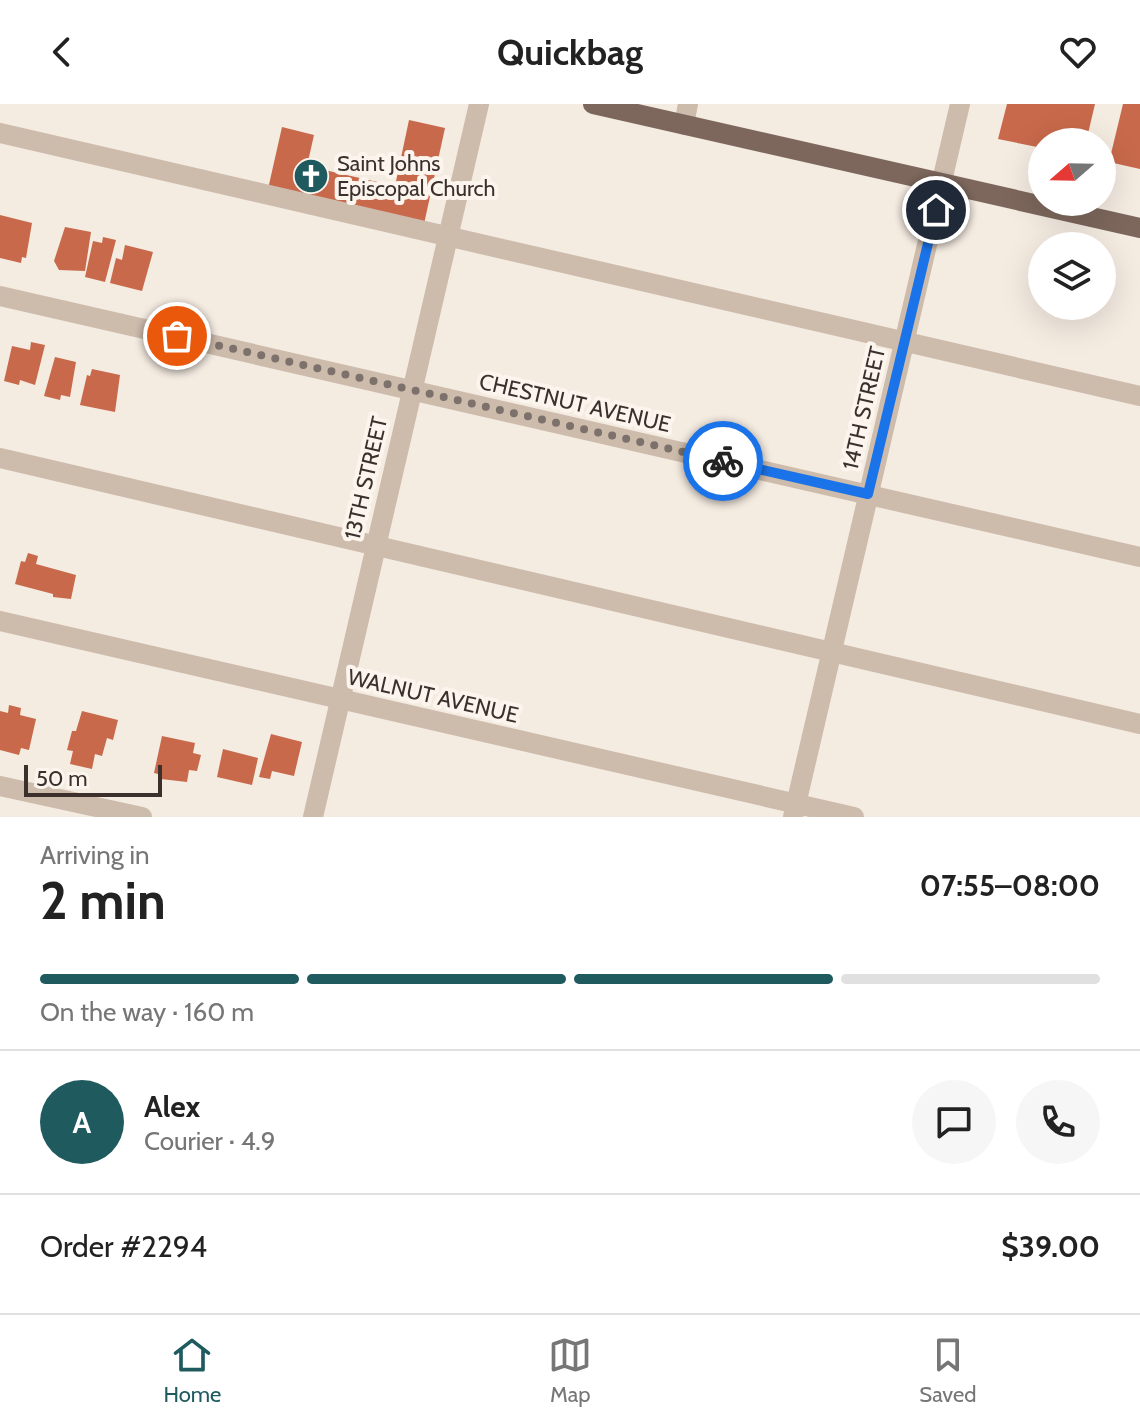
<!DOCTYPE html>
<html lang="en">
<head>
<meta charset="utf-8">
<style>
	body { margin:0; font-family:Cabin,sans-serif; background:#f6f6f6; color:#222; height:100vh; display:flex; flex-direction:column; font-size:30px; white-space:nowrap }
	* { box-sizing:border-box; margin:0 }
	p { font-size:26px; color:#767676 }
	.icon { flex:none; width:44px; height:44px; fill:none; stroke:currentColor; stroke-width:2; stroke-linecap:round; stroke-linejoin:round }
	.map { position:relative; height:713px; overflow:hidden }
	.panel { display:flex; flex-direction:column; background:#fff; flex:1 }
	.panel>* { flex:none }
	.needle { width:52px; rotate:250deg }
	.fabs { position:absolute; left:1028px; top:24px; display:grid; gap:16px }
	.fabs a { display:grid; place-items:center; width:88px; height:88px; border-radius:50%; background:#fff; box-shadow:0 8px 32px #0002; font-size:40px }
	.scale { position:absolute; left:24px; bottom:20px; width:138px; box-sizing:border-box; padding-left:8px; border:4px solid #3b302b; border-top:0; font-size:22px; line-height:28px; white-space:nowrap; color:#3b302b; -webkit-text-stroke:6px #fbf5ee; paint-order:stroke }
	.pin { position:absolute; display:grid; place-items:center; width:68px; height:68px; color:#fff; margin:-34px; border:4px solid #fff; border-radius:50%; box-shadow:0 2px 8px #0007 }
	.courier { position:absolute; display:grid; place-items:center; width:80px; height:80px; margin:-40px; border:6px solid #1a73e8; border-radius:50%; background:#fff; color:#222; box-shadow:0 2px 10px #0007 }
	.overview em { font-style:normal; font-weight:700 }
	.overview div { display:flex; flex-direction:column-reverse }
	.overview { display:flex; align-items:center; justify-content:space-between; height:136px; padding:0 40px }
	h1 { font-size:52px; font-weight:700; line-height:60px }
	.bar { display:grid; grid-template-columns:repeat(4,1fr); gap:12px 8px; align-content:center; height:96px; padding:0 40px }
	.bar i { height:10px; border-radius:6px; background:#e0e0e0 }
	.bar .selected { background:#1f5a5e }
	.bar p { grid-column:span 4 }
	.line { display:flex; align-items:center; gap:20px; padding:0 40px; border-top:2px solid #e0e0e0 }
	.line div { flex:1 }
	.round { display:grid; place-items:center; flex:none; width:84px; height:84px; border-radius:42px; background:#f6f6f6 }
	header { display:flex; justify-content:space-between; align-items:center; height:104px; padding:0 40px; background:#fff; font-size:36px; font-weight:700 }
	.tab-bar { display:flex; justify-content:space-around; align-items:center; height:112px; border-top:2px solid #e0e0e0; background:#fff; font-size:22px; color:#767676 }
	.tab-bar a { display:grid; justify-items:center; gap:4px }
	.tab-bar .selected { color:#1f5a5e }
	.map>svg:first-child { display:block }
</style>
</head>
<body>
<header><svg class="icon" aria-label="back" viewBox="0 0 24 24"><path d="M15 5l-7 7 7 7"/></svg>Quickbag<svg class="icon" aria-label="heart" viewBox="0 0 24 24"><path d="M12 20l-8-8c-3-5 5-10 8-4 3-6 11-1 8 4z"/></svg></header>
<div class="map">
<svg width="1140" height="713" viewBox="0 0 1140 713">
	<rect width="100%" height="100%" fill="#f4ebe1"/>
	<g fill="#c8694b">
		<path d="M1007 0H1095L1086 38H1042V44L998 35Z"/>
		<path d="M1123 0H1140V65L1109 58Z"/>
		<path d="M409 16 445 24 424 120 268 85 282 23 314 31 307 62 395 82Z"/>
		<path d="M0 111 32 119 26 154 22 153 21 159 0 154Z"/>
		<path d="M65 123 91 128 85 167 59 166 54 157Z"/>
		<path d="M103 133 116 136 105 178 85 173 93 137 102 139Z"/>
		<path d="M125 141 153 148 142 187 110 179 116 154 122 156Z"/>
		<path d="M31 238 45 241 35 281 20 276 19 281 4 277 12 242 30 246Z"/>
		<path d="M55 253 76 258 70 293 61 291 60 296 44 292Z"/>
		<path d="M92 265 120 271 115 308 80 301 87 271 90 272Z"/>
		<path d="M28 449 38 452 36 460 76 471 71 495 53 493V490L15 480 21 457 25 458Z"/>
		<path d="M9 601 21 604 20 611 36 615 29 646 21 644 19 651 0 646V607L8 609Z"/>
		<path d="M82 607 118 616 113 636 107 634 102 652 95 650 92 665 70 660 73 647 67 646 72 627H76Z"/>
		<path d="M271 630 302 638 294 672 272 667 270 675 259 673Z"/>
		<path d="M162 632 195 639 193 649 201 651 197 667 189 666 187 678 161 675 162 671 154 669Z"/>
		<path d="M223 645 258 654 252 681 217 673Z"/>
	</g>
	<g fill="none" stroke-linecap="round" stroke-linejoin="round">
		<g stroke="#cdbbac" stroke-width="20">
			<path d="M684 21 688 0"/>
			<path d="M0 29 1140 292"/>
			<path d="M0 192 1140 453"/>
			<path d="M0 354 1140 620"/>
			<path d="M0 517 854 713"/>
			<path d="M0 682 142 713"/>
			<path d="M313 713 479 0"/>
			<path d="M793 713 960 0"/>
		</g>
		<path stroke="#7d675c" stroke-width="20" d="M593 0 1140 124"/>
	</g>
	<g fill="none" stroke-linecap="round" stroke-linejoin="round">
		<path stroke="#7c716b" stroke-width="8" stroke-dasharray="0 14.4" d="M177 232 723 357"/>
		<path stroke="#1a73e8" stroke-width="10" d="M723 357 868 390 936 106"/>
	</g>
	<defs>
		<symbol id="church-disc" viewBox="-11 -11 22 22"><circle r="9.5" fill="#1f5a5e" stroke="#fbf5ee"/><path d="M-1.2-6h2.4v3.5h3.3v2.4h-3.3V6h-2.4V-.1h-3.3v-2.4h3.3Z" fill="#fff"/></symbol>
	</defs>
	<g fill-rule="evenodd">
		<use href="#church-disc" x="291" y="52" width="40" height="40"/>
	</g>
	<g text-anchor="middle" dominant-baseline="central" stroke-width="8" stroke-linejoin="round" paint-order="stroke">
		<g font-size="22" fill="#3b302b" stroke="#fbf5ee" text-anchor="start">
			<text x="337" y="59">Saint Johns<tspan x="337" dy="25">Episcopal Church</tspan></text>
		</g>
		<g font-size="22" fill="#3b302b" stroke="#fbf5ee">
			<text transform="translate(575 299) rotate(13)">CHESTNUT AVENUE</text>
			<text transform="translate(864 304) rotate(-77)">14TH STREET</text>
			<text transform="translate(366 374) rotate(-77)">13TH STREET</text>
			<text transform="translate(433 592) rotate(13)">WALNUT AVENUE</text>
		</g>
	</g>
</svg>
<div class="fabs">
<a><svg class="needle" viewBox="-14 -14 28 28"><path d="M0-13l5 13h-10z" fill="#e53935"/><path d="M0 13l5-13h-10z" fill="#767676"/></svg></a>
<a><svg class="icon" aria-label="layers" viewBox="0 0 24 24"><path d="M12 4l9 5-9 5-9-5zM3 14l9 5 9-5"/></svg></a>
</div>
<div class="scale">50 m</div>
<div class="pin" style="left:177px;top:232px;background:#ea580c"><svg class="icon" aria-label="bag" viewBox="0 0 24 24"><path d="M5 8h14l-1 12H6zM9 8a3 3 0 0 1 6 0"/></svg></div>
<div class="pin" style="left:936px;top:106px;background:#1f2937"><svg class="icon" aria-label="home" viewBox="0 0 24 24"><path d="M3 11l9-7 9 7M6 9v11h12V9"/></svg></div>
<div class="courier" style="left:723px;top:357px"><svg class="icon" aria-label="bike" viewBox="0 0 24 24"><circle cx="6" cy="16" r="4"/><circle cx="18" cy="16" r="4"/><path d="M6 16l4-8h5l3 8M10 8l3 8H6M13 5h3"/></svg></div>
</div>
<section class="panel">
<div class="overview"><div><h1>2 min</h1><p>Arriving in</p></div><em>07:55–08:00</em></div>
<div class="bar"><i class="selected"></i><i class="selected"></i><i class="selected"></i><i></i><p>On the way · 160 m</p></div>
<div class="line" style="height:144px"><b class="round" style="background:#1f5a5e;color:#fff">A</b><div><b>Alex</b><p>Courier · 4.9</p></div><a class="round"><svg class="icon" aria-label="chat" viewBox="0 0 24 24"><path d="M4 5h16v11H9l-5 4z"/></svg></a><a class="round"><svg class="icon" aria-label="phone" viewBox="0 0 24 24"><path d="M5 4h4l2 5-3 2q2 4 5 5l2-3 5 2v4C11 20 4 13 5 4z"/></svg></a></div>
<div class="line" style="height:104px"><div>Order #2294</div><b>$39.00</b></div>
</section>
<nav class="tab-bar">
<a class="selected"><svg class="icon" aria-label="home" viewBox="0 0 24 24"><path d="M3 11l9-7 9 7M6 9v11h12V9"/></svg>Home</a>
<a><svg class="icon" aria-label="map" viewBox="0 0 24 24"><path d="M3 6l6-2 6 2 6-2v14l-6 2-6-2-6 2zM9 4v14M15 6v14"/></svg>Map</a>
<a><svg class="icon" aria-label="saved" viewBox="0 0 24 24"><path d="M7 4h10v16l-5-4-5 4z"/></svg>Saved</a>
</nav>
</body>
</html>
